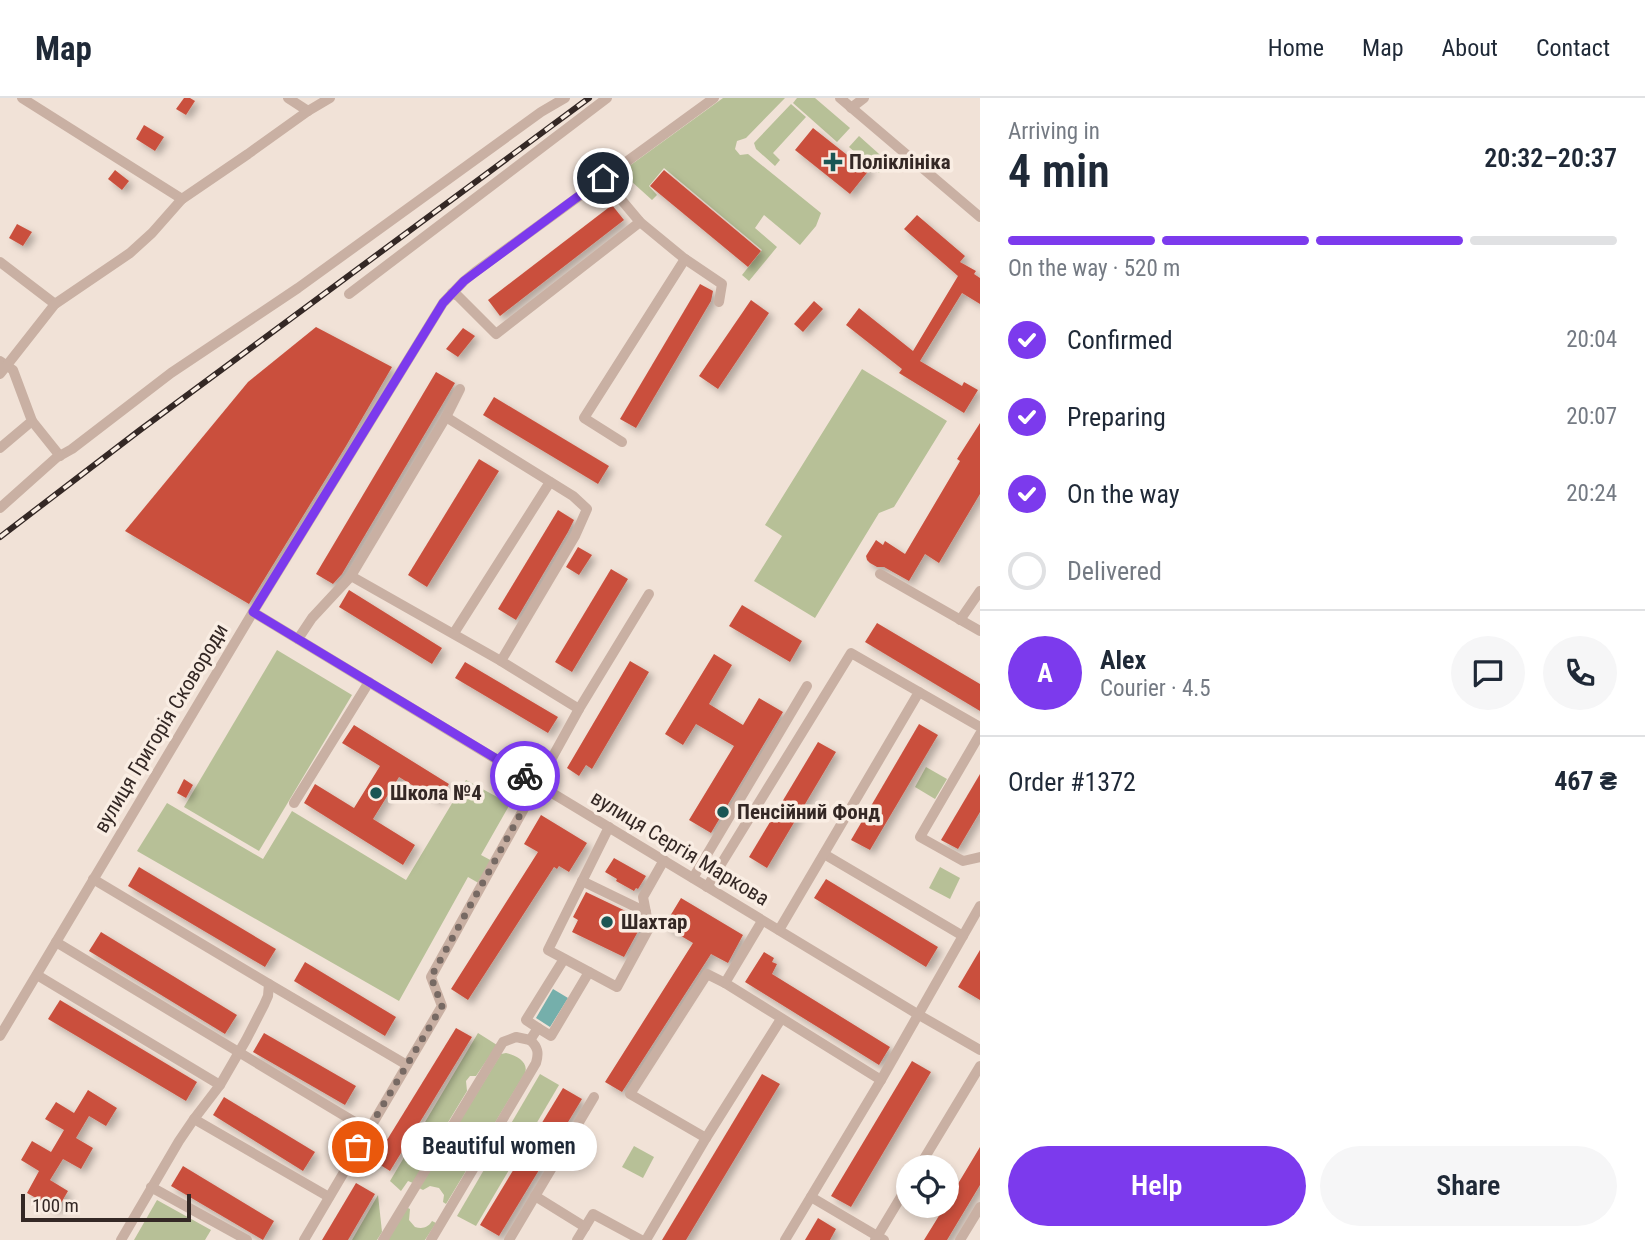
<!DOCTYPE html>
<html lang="en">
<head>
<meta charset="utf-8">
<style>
	body { margin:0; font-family:"Roboto Condensed",sans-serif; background:#f6f6f7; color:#1f2937; height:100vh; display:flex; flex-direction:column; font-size:26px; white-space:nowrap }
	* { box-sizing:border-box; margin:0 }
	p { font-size:23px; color:#747a83 }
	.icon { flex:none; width:38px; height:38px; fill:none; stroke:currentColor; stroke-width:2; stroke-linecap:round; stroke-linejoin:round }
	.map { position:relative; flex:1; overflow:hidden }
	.sheet { display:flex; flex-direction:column; background:#fff; width:665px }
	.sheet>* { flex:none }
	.fabs { position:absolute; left:896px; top:1057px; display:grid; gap:14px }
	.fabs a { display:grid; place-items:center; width:63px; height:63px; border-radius:50%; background:#fff; box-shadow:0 4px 10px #0003; font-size:35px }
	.scale { position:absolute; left:21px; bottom:18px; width:170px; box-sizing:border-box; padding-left:7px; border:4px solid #342825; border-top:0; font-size:19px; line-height:24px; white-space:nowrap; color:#342825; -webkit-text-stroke:5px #f9ede3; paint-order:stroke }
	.pin { position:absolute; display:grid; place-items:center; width:60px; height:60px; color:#fff; margin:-30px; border:4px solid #fff; border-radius:50%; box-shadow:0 2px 7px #0007 }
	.courier { position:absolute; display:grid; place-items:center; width:70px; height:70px; margin:-35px; border:5px solid #7c3aed; border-radius:50%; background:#fff; color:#222; box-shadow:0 2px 9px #0007 }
	.bubble { position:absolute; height:49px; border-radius:24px; background:#fff; box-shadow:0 4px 10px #0003; font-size:23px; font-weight:600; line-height:49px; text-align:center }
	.summary em { font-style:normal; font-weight:600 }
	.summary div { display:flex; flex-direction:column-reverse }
	.summary { display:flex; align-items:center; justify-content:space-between; height:119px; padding:0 28px }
	h1 { font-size:46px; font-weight:600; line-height:52px }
	.bar { display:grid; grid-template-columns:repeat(4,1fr); gap:10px 7px; align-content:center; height:84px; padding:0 28px }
	.bar i { height:9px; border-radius:5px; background:#e0e1e3 }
	.bar .current { background:#7c3aed }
	.bar p { grid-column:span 4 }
	.line { display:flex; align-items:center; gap:18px; padding:0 28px; border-top:2px solid #e0e1e3 }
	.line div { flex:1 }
	.round { display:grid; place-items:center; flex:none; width:74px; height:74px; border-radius:37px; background:#f6f6f7 }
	ol { padding:0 28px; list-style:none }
	li { display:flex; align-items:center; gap:21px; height:77px }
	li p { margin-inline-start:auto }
	li .icon { padding:7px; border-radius:50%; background:#7c3aed; color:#fff; stroke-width:4 }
	li:last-child { color:#747a83 }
	li i { width:38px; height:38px; border:4px solid #e0e1e3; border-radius:50% }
	.action { display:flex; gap:14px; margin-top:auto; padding:14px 28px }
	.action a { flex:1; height:80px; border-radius:42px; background:#7c3aed; color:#fff; font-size:28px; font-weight:600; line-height:80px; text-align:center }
	.action a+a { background:#f6f6f7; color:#1f2937 }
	header { display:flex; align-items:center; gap:42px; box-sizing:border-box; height:98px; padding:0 35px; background:#fff; border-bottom:2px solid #e0e1e3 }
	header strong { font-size:33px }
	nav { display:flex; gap:38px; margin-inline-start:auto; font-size:24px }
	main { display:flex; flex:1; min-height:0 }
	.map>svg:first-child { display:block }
</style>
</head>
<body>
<header>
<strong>Map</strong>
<nav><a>Home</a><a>Map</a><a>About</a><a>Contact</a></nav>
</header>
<main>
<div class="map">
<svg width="980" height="1142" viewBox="0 0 980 1142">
	<defs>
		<filter id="shadow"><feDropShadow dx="4.5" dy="4.5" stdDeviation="3.5" flood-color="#0004"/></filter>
	</defs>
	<rect width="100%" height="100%" fill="#f1e2d7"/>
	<g fill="#b7c097">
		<path d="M723 0H785L746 40 737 43 735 51 740 57 748 56 821 115 816 128 800 147 764 117 755 130 777 149 749 183 742 177 762 152 664 70 649 88 657 97 652 102 621 74Z"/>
		<path d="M797 0H815L850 30 837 44 793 5Z"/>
		<path d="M791 6 806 19 773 55 780 62 775 68 756 51 754 45Z"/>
		<path d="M859 38 888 64 879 75 849 49Z"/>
		<path d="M862 271 947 323 894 409 879 415 815 520 754 483 782 438 765 427Z"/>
		<path d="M277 552 352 597 259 753 184 709Z"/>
		<path d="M926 669 947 681 935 701 915 689Z"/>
		<path d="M466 682 510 706 481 757 494 764 482 787 468 779 399 903 137 753 167 705 263 761 292 713 406 782Z"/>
		<path d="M940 769 960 780 950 801 929 790Z"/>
		<path d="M478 935 497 947 476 978H470L466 983 467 993 424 1064V1069L413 1085 408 1083 401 1093 390 1083Z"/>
		<path d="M506 955C516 957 529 964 525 975L446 1106 443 1104 444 1097 439 1090 430 1088 423 1092 419 1090 501 956Z"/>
		<path d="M540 976 559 987 476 1128 457 1118Z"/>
		<path d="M634 1048 654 1059 643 1080 622 1069Z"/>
		<path d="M378 1097 382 1134 377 1142H352Z"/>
		<path d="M157 1102 211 1132 205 1142H134Z"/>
		<path d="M406 1109 410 1111 409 1122 415 1129C422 1131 428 1130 432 1123L436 1125 425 1142H387Z"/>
	</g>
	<path fill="#75afab" d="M553 891 568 900 550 929 536 920Z"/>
	<g fill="#ca503d" filter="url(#shadow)">
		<path d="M184 0H190L195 3 186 17 176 11Z"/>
		<path d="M144 27 164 39 155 53 136 41Z"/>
		<path d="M813 30 851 60 852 57 870 71 850 96 795 52Z"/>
		<path d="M115 72 129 83 122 92 108 81Z"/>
		<path d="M664 72 761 153 748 169 650 88Z"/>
		<path d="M612 107 624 122 500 218 488 202Z"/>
		<path d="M917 117 965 158 960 164 976 173 974 176 980 180V206L962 195 920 263 962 288 964 284 978 292 964 315 899 275 902 271 846 227 859 210 913 253 958 178 904 131Z"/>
		<path d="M17 126 32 134 23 148 9 140Z"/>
		<path d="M700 186 713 193 711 203 636 330 620 321Z"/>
		<path d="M751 202 769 215 718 291 699 278Z"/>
		<path d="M814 203 823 211 803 234 794 226Z"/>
		<path d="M316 229 392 269 346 348 249 506 125 433 248 284Z"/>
		<path d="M463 230 475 238 458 259 446 251Z"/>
		<path d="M436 274 455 285 342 476 333 486 316 476Z"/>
		<path d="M494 299 609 368 598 386 483 317Z"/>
		<path d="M980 325V396L939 465 925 456 909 483 884 469H877L870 465 867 462 866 458 876 442 883 447 885 443 905 456 960 363 957 361Z"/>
		<path d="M479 361 499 373 427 489 408 477Z"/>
		<path d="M558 412 574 422 568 434 516 522 498 511Z"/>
		<path d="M578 449 592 457 579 477 566 469Z"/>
		<path d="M611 471 628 481 572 574 555 564Z"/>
		<path d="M349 492 442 550 432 566 339 509Z"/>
		<path d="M742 507 802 543 790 564 729 528Z"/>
		<path d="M877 525 980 586V613L865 544Z"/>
		<path d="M714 556 732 567 709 606 743 627 759 600 783 614 711 735 689 722 734 648 696 626 683 647 665 636Z"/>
		<path d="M630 563 649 574 592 671 586 667 579 678 567 670Z"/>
		<path d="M465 564 558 619 548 635 455 580Z"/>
		<path d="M919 626 938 637 870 752 851 742Z"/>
		<path d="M354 627 449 686 438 703 399 679 373 721 415 747 403 767 304 705 315 686 354 710 380 668 342 645Z"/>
		<path d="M818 644 836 654 767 770 749 759Z"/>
		<path d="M980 676V714L958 751 941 742Z"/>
		<path d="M184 681 193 687 186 700 177 695Z"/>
		<path d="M541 717 587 745 569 774 559 768 557 771 554 769 468 902 451 891 538 754 524 746Z"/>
		<path d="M614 760 646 778 638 791 636 790 634 793 616 783 617 781 605 774Z"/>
		<path d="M139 769 276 851 265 869 128 788Z"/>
		<path d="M826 781 938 849 926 869 814 800Z"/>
		<path d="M586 794 632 816 630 820 640 825 641 828 624 859 572 834 578 822 573 819Z"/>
		<path d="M681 800 743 837 728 865 711 856 622 994 605 984 693 845 664 828Z"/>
		<path d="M101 834 237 917 225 936 89 853Z"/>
		<path d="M980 852V902L958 889Z"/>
		<path d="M764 854 774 860 772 864 777 866 772 876 890 949 879 967 745 884Z"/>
		<path d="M305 864 396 919 385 938 294 883Z"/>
		<path d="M60 902 197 984 186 1003 48 921Z"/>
		<path d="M456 930 472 939 390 1073 374 1063Z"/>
		<path d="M264 935 356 988 345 1007 253 954Z"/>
		<path d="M912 963 931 974 851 1109 831 1098Z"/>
		<path d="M762 976 780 986 686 1142H662Z"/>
		<path d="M563 990 582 1001 499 1138 480 1127Z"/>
		<path d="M88 992 117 1010 106 1028 89 1018 76 1040 93 1050 81 1071 63 1061 50 1082 68 1093 57 1112 27 1095 39 1073 21 1062 32 1043 51 1054 64 1032 45 1021 56 1004 74 1015Z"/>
		<path d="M224 999 315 1054 303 1073 213 1017Z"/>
		<path d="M980 1049V1087L947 1142H924L945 1108H947V1104Z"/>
		<path d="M183 1068 274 1123 263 1142 171 1088Z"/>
		<path d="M356 1085 375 1096 348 1142H322Z"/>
		<path d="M818 1120 836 1131 830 1142H805Z"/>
	</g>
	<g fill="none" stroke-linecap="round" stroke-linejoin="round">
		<g stroke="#c9b0a3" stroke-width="10">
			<path d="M22 0 182 101"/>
			<path d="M288 0 308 13"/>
			<path d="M840 0 980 119"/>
			<path d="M851 10 864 0"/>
			<path d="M603 80 640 124 685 161 722 186 719 204"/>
			<path d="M0 164 55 206"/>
			<path d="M452 195 458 198 496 236 640 124"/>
			<path d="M349 196 607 0"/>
			<path d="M0 263 13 272 32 323 0 350"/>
			<path d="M0 276 55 206 130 155 152 135 182 101 248 56 308 13 330 0"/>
			<path d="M32 323 60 358"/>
			<path d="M622 344 584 320 685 161"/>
			<path d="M0 410 56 360 72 351 171 275 298 190 541 14 565 0"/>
			<path d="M880 476 980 533"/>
			<path d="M351 478 501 563"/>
			<path d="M253 514 919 917 980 952"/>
			<path d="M960 522 980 493"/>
			<path d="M454 535 550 384"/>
			<path d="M298 541 312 520 351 478 446 319 460 291"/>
			<path d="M919 594 980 629"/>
			<path d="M579 611 649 496"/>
			<path d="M980 636 920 739 963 763 980 759"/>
			<path d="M294 705 369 584"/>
			<path d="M609 729 548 852 617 889 649 830 643 799 664 762"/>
			<path d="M824 756 963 838"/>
			<path d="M693 780 807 588"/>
			<path d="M93 781 269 886 268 898 264 907 246 942 220 987 194 1021 179 1043 121 1142"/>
			<path d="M582 783 646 814"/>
			<path d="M707 789 851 555 919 594 779 832"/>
			<path d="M762 823 725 885 881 982 980 808"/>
			<path d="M56 844 368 1032"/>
			<path d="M37 877 220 987"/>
			<path d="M269 886 407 967"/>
			<path d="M538 930 551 938 589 874"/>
			<path d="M0 938 253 514 443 205 464 183 475 174 714 0"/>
			<path d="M194 1021 329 1099"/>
			<path d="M706 1040 630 996 707 876 725 885"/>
			<path d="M919 1069 980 968"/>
			<path d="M151 1089 247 1142"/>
			<path d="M535 1098 585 1129"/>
			<path d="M811 1099 884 1142"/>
			<path d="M304 1142 442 908 431 879 579 611 501 563 575 438 587 411 573 398 446 319"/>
			<path d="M383 1142 503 944 516 939 530 942 538 930 526 922 564 861"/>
			<path d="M431 1142 536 965C539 955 538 949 530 942"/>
			<path d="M509 1142 594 999"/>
			<path d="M577 1142 593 1116 641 1142"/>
			<path d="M646 1142 706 1040 781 921"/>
			<path d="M785 1142 881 982"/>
			<path d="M875 1142 908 1087"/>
			<path d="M960 1142 980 1109"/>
		</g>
		<defs>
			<path id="rail" d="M0 439 140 332 589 0"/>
		</defs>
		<use href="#rail" stroke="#342825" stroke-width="6"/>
		<use href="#rail" stroke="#f9ede3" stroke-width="3.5" stroke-dasharray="10" stroke-linecap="butt"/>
	</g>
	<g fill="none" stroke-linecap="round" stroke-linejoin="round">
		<path stroke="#766963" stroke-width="7" stroke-dasharray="0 12.6" d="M358 1049 442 908 431 879 537 686 525 678"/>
		<path stroke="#7c3aed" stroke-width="9" d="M525 678 253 514 443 205 464 183 603 80"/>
	</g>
	<g fill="#1a5654" stroke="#f9ede3" stroke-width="2.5">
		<path d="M829.5 53.5h7v7h7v7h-7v7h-7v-7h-7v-7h7z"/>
		<circle cx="376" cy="695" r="7"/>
		<circle cx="723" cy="714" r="7"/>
		<circle cx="607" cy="824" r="7"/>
	</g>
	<g text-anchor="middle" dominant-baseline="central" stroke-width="7" stroke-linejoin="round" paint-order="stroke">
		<g font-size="21" font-weight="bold" fill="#342825" stroke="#f9ede3" text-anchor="start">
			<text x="849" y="64">Поліклініка</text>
			<text x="390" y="695">Школа №4</text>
			<text x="737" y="714">Пенсійний Фонд</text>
			<text x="621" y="824">Шахтар</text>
		</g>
		<g font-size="21" fill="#342825" stroke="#f9ede3">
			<text transform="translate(161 630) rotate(-59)">вулиця Григорія Сковороди</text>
			<text transform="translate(680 750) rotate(31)">вулиця Сергія Маркова</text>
		</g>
	</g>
</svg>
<div class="fabs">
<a><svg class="icon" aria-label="locate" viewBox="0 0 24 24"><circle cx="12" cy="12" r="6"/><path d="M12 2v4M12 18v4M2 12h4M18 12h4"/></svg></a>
</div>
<div class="scale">100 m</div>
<div class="pin" style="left:358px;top:1049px;background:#ea580c"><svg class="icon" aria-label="bag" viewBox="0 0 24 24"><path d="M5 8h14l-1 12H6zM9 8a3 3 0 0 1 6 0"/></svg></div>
<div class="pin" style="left:603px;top:80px;background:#1f2937"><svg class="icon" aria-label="home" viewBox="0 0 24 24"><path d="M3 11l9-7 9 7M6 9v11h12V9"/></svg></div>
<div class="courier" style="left:525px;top:678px"><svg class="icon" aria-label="bike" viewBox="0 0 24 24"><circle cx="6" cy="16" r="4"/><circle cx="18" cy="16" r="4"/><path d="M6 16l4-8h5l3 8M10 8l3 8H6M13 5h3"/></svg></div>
<div class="bubble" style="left:401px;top:1024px;width:196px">Beautiful women</div>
</div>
<section class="sheet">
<div class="summary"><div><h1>4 min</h1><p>Arriving in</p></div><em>20:32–20:37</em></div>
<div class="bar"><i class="current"></i><i class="current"></i><i class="current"></i><i></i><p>On the way · 520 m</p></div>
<ol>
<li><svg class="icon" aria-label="check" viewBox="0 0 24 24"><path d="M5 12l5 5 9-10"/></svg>Confirmed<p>20:04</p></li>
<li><svg class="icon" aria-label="check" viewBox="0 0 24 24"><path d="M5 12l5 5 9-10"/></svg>Preparing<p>20:07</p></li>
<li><svg class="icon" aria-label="check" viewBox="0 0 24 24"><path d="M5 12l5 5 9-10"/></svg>On the way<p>20:24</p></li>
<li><i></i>Delivered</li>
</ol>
<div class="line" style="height:126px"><b class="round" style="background:#7c3aed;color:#fff">A</b><div><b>Alex</b><p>Courier · 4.5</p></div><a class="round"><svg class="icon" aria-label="chat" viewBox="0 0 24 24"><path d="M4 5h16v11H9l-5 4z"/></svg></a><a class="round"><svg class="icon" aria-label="phone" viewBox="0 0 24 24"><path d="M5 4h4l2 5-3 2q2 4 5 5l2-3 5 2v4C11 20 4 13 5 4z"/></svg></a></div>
<div class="line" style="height:91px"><div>Order #1372</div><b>467 ₴</b></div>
<div class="action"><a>Help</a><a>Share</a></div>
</section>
</main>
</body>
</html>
